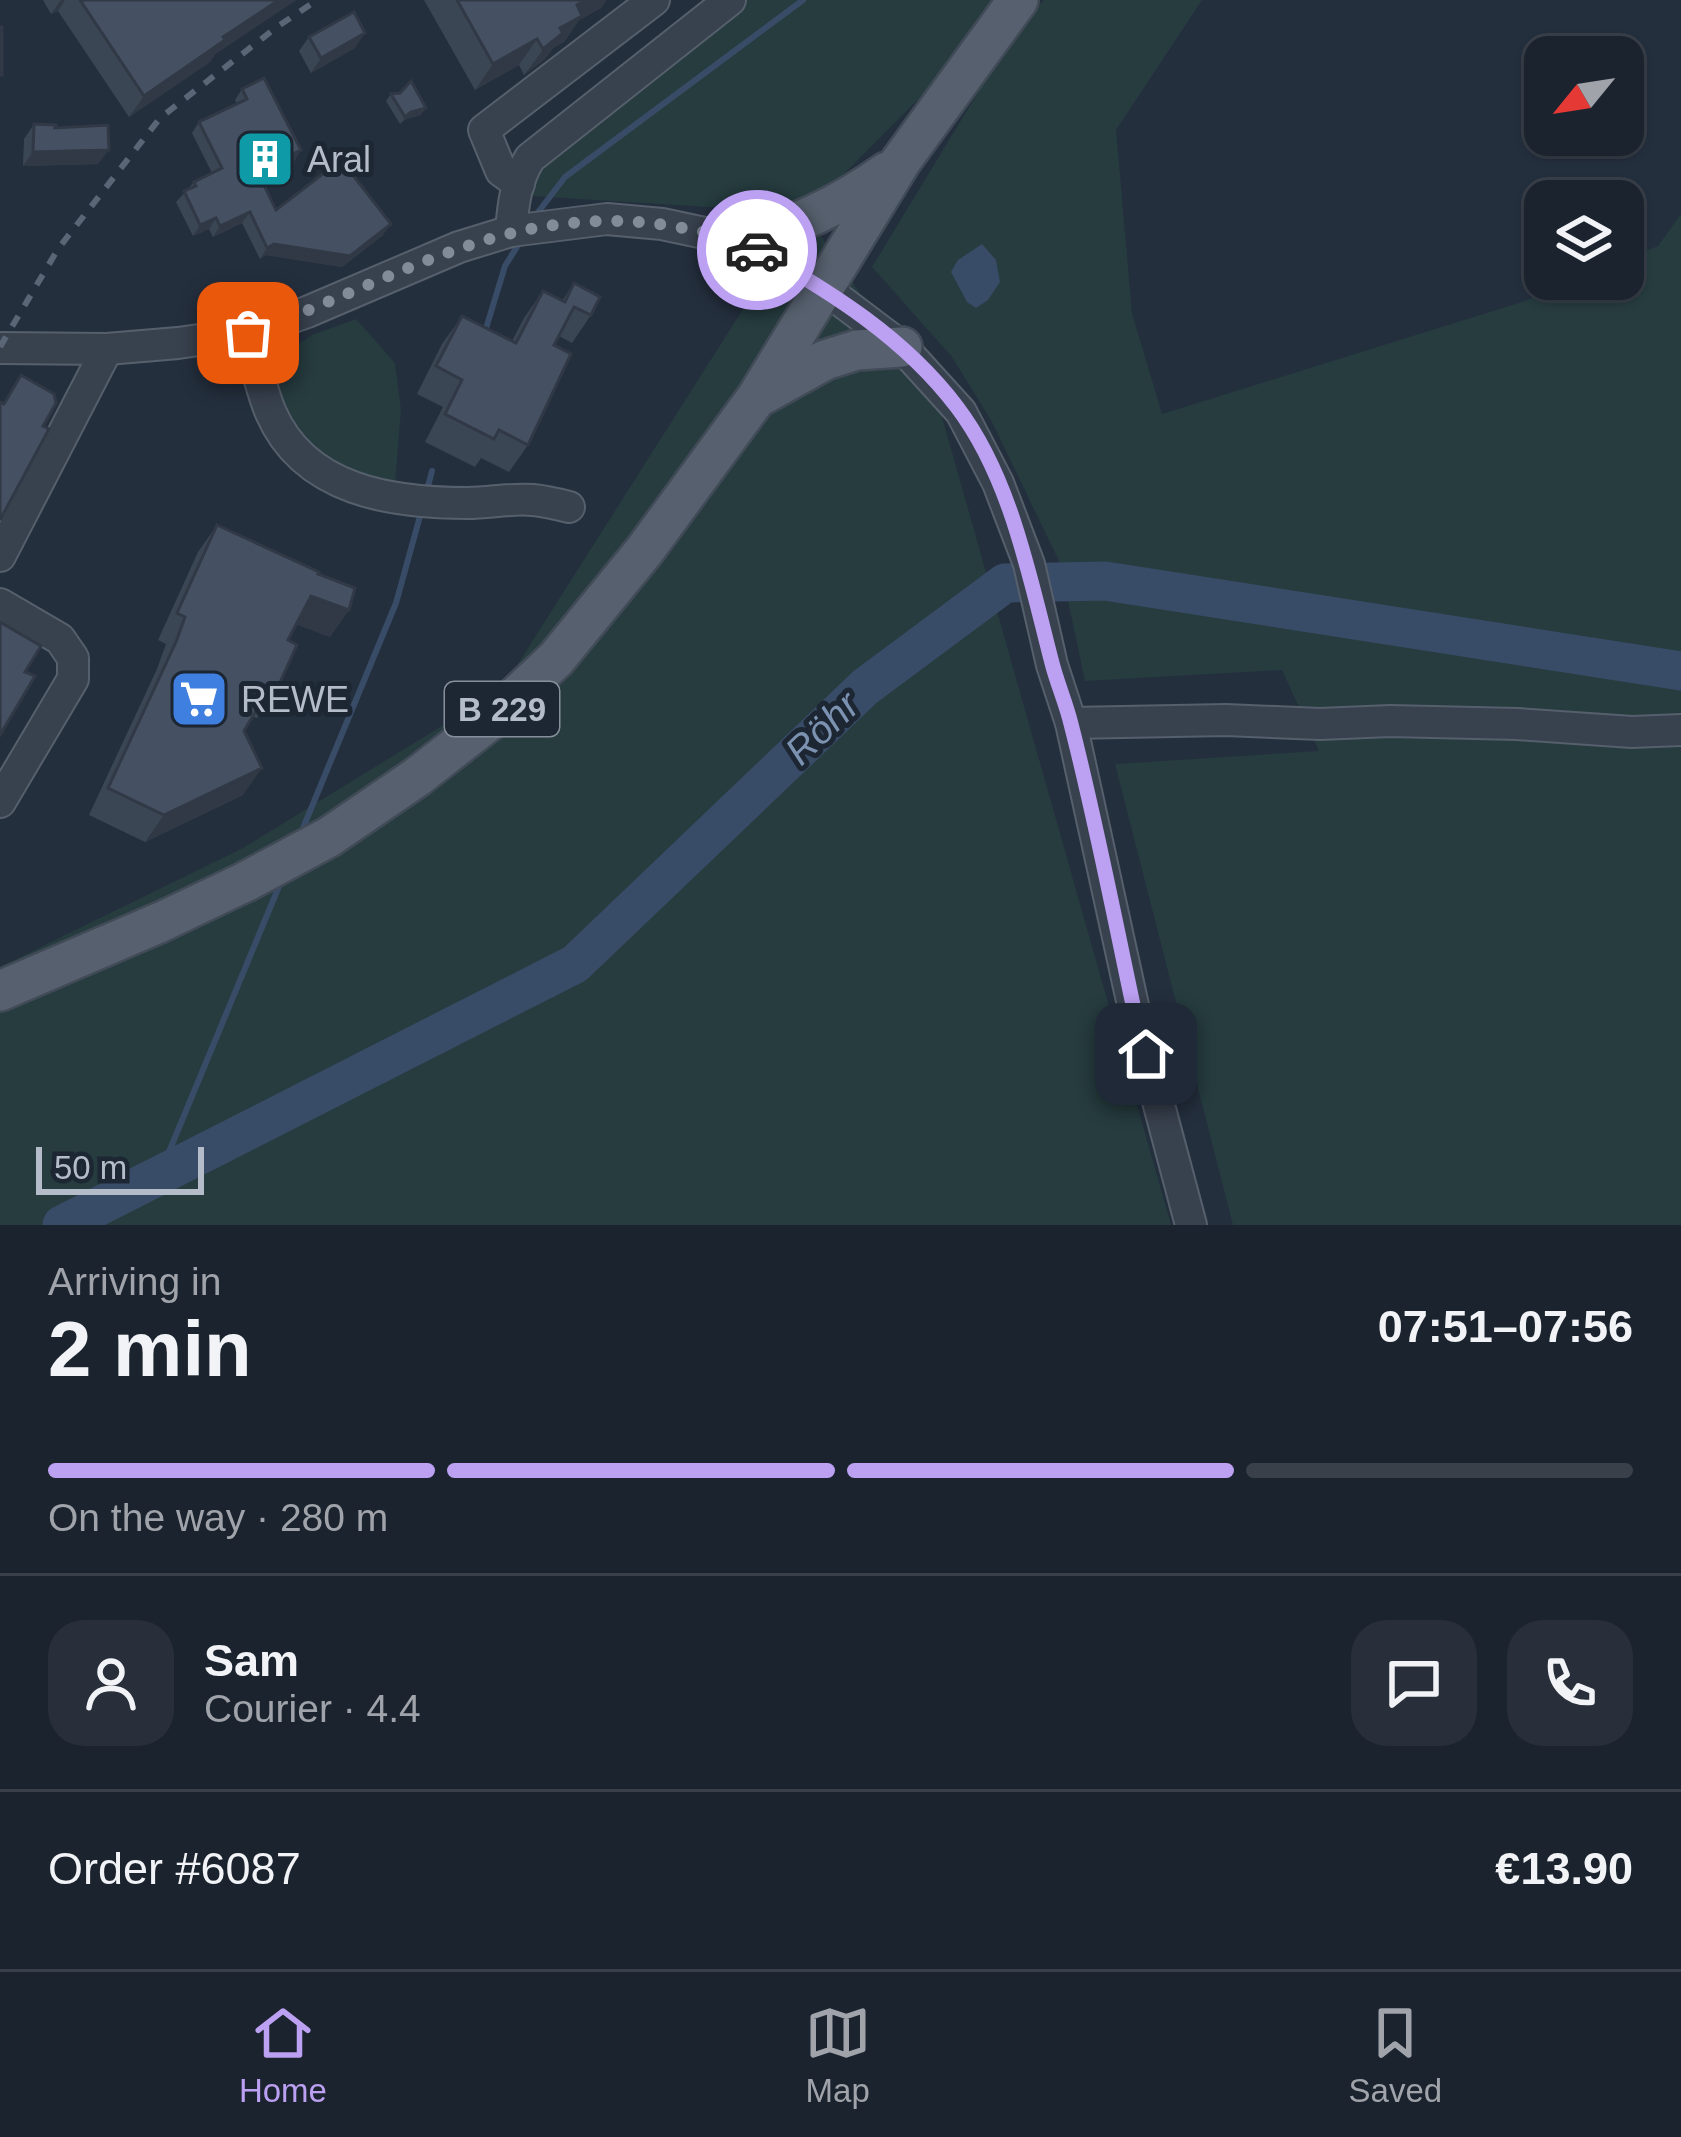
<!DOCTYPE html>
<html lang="en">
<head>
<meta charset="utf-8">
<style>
	body { margin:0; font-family:Helvetica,sans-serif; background:#282f3a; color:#f1f3f6; height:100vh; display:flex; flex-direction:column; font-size:45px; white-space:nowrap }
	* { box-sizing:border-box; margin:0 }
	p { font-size:39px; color:#a0a4aa }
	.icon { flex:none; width:66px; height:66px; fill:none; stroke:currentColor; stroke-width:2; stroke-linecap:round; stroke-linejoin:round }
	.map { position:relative; height:1225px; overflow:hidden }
	.sheet { display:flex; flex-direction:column; background:#1b232e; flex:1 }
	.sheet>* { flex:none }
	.needle { width:78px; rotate:240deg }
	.tools { position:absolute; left:1524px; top:36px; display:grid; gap:24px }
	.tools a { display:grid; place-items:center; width:120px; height:120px; border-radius:24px; background:#1b232e; box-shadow:0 3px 9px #0004,0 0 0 3px #39404a; font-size:60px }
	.scale { position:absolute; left:36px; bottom:30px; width:168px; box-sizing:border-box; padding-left:12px; border:6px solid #b4bcc9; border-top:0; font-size:33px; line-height:42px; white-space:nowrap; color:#b4bcc9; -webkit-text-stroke:9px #1d2633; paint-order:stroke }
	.pin { position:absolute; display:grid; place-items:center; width:102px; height:102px; color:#fff; margin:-51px; border-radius:24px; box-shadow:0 6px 18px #0006 }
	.courier { position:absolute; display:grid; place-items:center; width:120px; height:120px; margin:-60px; border:9px solid #bca0f2; border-radius:50%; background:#fff; color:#222; box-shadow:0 3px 15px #0007 }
	.headline em { font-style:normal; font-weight:800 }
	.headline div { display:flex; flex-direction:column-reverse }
	.headline { display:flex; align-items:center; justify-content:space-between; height:204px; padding:0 48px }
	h1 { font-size:78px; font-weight:800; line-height:90px }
	.bar { display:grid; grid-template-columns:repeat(4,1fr); gap:18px 12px; align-content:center; height:144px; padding:0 48px }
	.bar i { height:15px; border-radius:9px; background:#39404a }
	.bar .active { background:#bca0f2 }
	.bar p { grid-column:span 4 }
	.line { display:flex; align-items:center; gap:30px; padding:0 48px; border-top:3px solid #39404a }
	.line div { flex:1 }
	.round { display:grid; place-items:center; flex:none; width:126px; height:126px; border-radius:36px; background:#282f3a }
	.menu { display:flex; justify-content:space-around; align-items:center; height:168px; border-top:3px solid #39404a; background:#1b232e; font-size:33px; color:#a0a4aa }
	.menu a { display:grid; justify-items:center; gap:6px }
	.menu .active { color:#bca0f2 }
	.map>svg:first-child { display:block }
</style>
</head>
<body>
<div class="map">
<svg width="1681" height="1225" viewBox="0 0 1681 1225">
	<rect width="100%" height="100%" fill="#242f3e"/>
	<g fill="#263c3f">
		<path d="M740 0H1017L805 213 940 410 1171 1225H0V967L243 848 502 689 804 213 499 194Z"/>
		<path d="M1044 0H1202L1116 130 1132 313 1162 414 1525 301 1578 279H1623V260L1658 246 1681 214V1225H1233L1115 764 1319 751 1282 670 1085 681 1060 563 992 422 952 357 872 267 1014 33Z"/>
		<path d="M356 319 395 363 401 410 395 484 353 474 322 457 295 431 276 392 281 371 291 349 312 335Z"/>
	</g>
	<path fill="#394c67" d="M982 244 996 260 1000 282 988 300 976 308 967 302 951 272 958 260Z"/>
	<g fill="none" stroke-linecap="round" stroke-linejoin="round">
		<g stroke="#394c67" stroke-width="6">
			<path d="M536 215 565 177 803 0"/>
			<path d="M484 335 505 266 520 242"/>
			<path d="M427 490 432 471"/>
			<path d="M301 833 396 603 422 509"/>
			<path d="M159 1176 282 879"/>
		</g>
		<path stroke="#394c67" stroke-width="39" d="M62 1225 575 964 865 687 1005 583 1105 581 1681 671"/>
		<defs>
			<g id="minor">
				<path d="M519 184 501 171 484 130 654 0"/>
				<path d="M511 231C513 205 516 180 530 158L730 0"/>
				<path d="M248 333C255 359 260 388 271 413 305 491 392 503 468 503 489 503 512 498 533 500 545 501 557 504 569 507"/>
				<path d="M0 348 107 349 178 343 248 333 307 312 459 247 511 231 607 219 662 224 742 241 824 288 853 310 902 347 961 412 998 483 1029 564 1052 665 1071 723 1136 1019 1191 1225"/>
				<path d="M0 556 107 349"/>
				<path d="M0 604 60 639 73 658V679L0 802"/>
				<path d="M1071 723 1226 720 1320 724 1390 721 1517 724 1632 732 1681 730"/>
			</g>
			<g id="major">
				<path d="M742 241C800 224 837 207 887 172"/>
				<path d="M762 395 825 360 857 350 902 347"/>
				<path d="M0 991 161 922 245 882 329 837 417 777 494 717 556 659 645 550 757 397 901 161 1018 0"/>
			</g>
		</defs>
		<use href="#minor" stroke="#565f6c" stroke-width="34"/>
		<use href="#major" stroke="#414a57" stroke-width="44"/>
		<use href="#minor" stroke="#38414e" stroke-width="30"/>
		<use href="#major" stroke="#56606e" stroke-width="39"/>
		<path stroke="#5a6575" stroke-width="6" stroke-dasharray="12 12" stroke-linecap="butt" d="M0 347 58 249 160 118 277 27 317 0"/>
	</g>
	<g fill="#3b4654">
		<path d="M43 0H296L215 54 210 62 129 117 58 11 51 14Z"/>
		<path d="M424 0H606L601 8 579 20 564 42 553 48 545 59 524 75 519 65 475 90Z"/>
		<path d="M309 37 355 48 311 73 299 51Z"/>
		<path d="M242 89 301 150 294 161 260 177 276 210 383 235 342 267 266 255 260 259 242 223 213 237 209 229 193 236 176 202 194 182 212 173 192 133 199 122 237 104 235 100Z"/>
		<path d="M391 94 421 115 406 119 400 124 386 101Z"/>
		<path d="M34 124 55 128 98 164 23 166 24 139Z"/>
		<path d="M574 283 591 315 572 343 559 336 554 345 528 445 509 472 481 458 475 467 425 442 443 407 417 394 442 344 462 316 512 341 524 318 543 291 562 301Z"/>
		<path d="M217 525 318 574 330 637 296 624 288 640 276 691 257 718 252 716 244 731 243 795 145 842 89 815 157 669 166 644 158 640 198 552Z"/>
	</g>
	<g fill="#303945">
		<path d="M61 0H65L58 11 51 14Z"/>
		<path d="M279 0H296L215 54 210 62 129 117 144 96 223 37Z"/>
		<path d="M586 0H606L601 8 579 20 564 42 553 48 545 59 524 75 577 5Z"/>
		<path d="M365 33 355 48 311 73 321 58Z"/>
		<path d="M537 39 519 65 475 90 493 64Z"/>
		<path d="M426 108 421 115 406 119 400 124 411 112Z"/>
		<path d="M109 150 98 164 23 166 33 152Z"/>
		<path d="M301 150 294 161 250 182 257 171Z"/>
		<path d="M250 212 242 223 213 237 220 226Z"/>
		<path d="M216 218 209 229 193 236 200 225Z"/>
		<path d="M391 224 383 235 342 267 266 255 260 259 267 248 274 244Z"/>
		<path d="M311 596 349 610 330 637 293 623Z"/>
		<path d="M262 768 243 795 145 842 164 815Z"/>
	</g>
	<g fill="#455162" stroke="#303945" stroke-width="3">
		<path d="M80 0H279L223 37 225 40 144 96Z"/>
		<path d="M457 0H586L577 5 582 16 560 28 563 33 543 49 537 39 493 64Z"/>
		<path d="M354 12 365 33 321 58 309 37Z"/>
		<rect x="0" y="27" width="2" height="48"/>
		<path d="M264 78 301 150 257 171 276 210 341 160 391 224 350 256 274 244 267 248 250 212 220 226 216 218 200 225 184 191 196 186 194 182 222 168 199 122 247 99 242 89Z"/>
		<path d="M411 81 426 108 411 112 405 117 391 94 400 93Z"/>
		<path d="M34 124 56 125 55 128 108 125 109 150 33 152Z"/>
		<path d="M574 283 600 297 591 315 574 307 554 345 571 354 528 445 499 430 494 439 445 414 462 380 436 366 462 316 516 343 543 291 565 302Z"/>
		<path d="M21 375 54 394 56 403 43 426 49 429 0 520V402L4 404Z"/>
		<path d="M217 525 319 572 318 574 355 588 349 610 311 596 288 640 297 645 276 691 269 688 244 731 262 768 164 815 108 788 176 642 185 617 177 613Z"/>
		<path d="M0 622 41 646 25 672 35 676 0 735Z"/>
	</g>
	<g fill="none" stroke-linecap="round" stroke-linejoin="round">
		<path stroke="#828b98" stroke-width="12" stroke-dasharray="0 21.6" d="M248 333C398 281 511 198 678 227 705 232 733 236 757 250"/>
		<path stroke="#bca0f2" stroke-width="15" d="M757 250C831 292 905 338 957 407 1011 478 1030 579 1052 663 1057 683 1066 703 1071 724 1096 821 1115 921 1136 1019L1146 1054"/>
	</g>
	<defs>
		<symbol id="building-square" viewBox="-11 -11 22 22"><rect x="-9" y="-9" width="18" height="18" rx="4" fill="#0f9aa8" stroke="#1d2633"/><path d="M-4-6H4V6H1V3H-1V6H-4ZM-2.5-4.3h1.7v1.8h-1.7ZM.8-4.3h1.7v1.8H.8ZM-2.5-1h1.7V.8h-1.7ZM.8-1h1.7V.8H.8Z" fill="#fff"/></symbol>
		<symbol id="supermarket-square" viewBox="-11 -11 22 22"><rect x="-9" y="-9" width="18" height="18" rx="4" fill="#3f7fe0" stroke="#1d2633"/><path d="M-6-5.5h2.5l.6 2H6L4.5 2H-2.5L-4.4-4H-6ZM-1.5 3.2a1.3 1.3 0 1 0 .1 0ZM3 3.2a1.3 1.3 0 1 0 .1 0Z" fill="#fff"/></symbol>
	</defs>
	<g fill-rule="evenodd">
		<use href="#building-square" x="232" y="126" width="66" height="66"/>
		<use href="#supermarket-square" x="166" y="666" width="66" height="66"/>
	</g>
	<g text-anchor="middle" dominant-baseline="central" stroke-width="10" stroke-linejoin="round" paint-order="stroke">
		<rect fill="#1d2633" stroke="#878f9c" stroke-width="3" x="445" y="682" width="114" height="54" rx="9"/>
		<g font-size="33" font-weight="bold" fill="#b4bcc9">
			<text x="502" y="709">B 229</text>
		</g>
		<g font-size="36" fill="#b4bcc9" stroke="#1d2633" text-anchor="start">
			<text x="307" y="159">Aral</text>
			<text x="241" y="699">REWE</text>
		</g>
		<g font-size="39" font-style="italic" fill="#7c92b1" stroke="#1d2633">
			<text transform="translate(822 728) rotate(-44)">Röhr</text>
		</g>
	</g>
</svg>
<div class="tools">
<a><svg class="needle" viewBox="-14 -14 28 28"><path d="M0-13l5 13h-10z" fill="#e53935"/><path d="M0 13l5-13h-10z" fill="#a0a4aa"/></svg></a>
<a><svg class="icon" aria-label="layers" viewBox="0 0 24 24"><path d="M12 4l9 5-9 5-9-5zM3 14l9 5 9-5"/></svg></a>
</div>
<div class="scale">50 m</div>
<div class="pin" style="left:248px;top:333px;background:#ea580c"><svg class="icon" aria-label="bag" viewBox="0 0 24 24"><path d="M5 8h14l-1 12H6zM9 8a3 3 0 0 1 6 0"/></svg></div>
<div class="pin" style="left:1146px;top:1054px;background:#1f2937"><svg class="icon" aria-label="home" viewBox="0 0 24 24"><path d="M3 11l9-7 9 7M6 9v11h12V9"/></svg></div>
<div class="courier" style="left:757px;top:250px"><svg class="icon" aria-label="car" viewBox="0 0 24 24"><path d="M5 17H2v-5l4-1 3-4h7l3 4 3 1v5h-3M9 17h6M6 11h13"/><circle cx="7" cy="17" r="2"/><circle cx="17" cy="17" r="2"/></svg></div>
</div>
<section class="sheet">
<div class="headline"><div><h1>2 min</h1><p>Arriving in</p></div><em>07:51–07:56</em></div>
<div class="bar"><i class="active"></i><i class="active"></i><i class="active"></i><i></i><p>On the way · 280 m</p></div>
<div class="line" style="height:216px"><a class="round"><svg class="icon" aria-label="person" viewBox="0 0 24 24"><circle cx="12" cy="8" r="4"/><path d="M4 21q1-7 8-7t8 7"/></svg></a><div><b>Sam</b><p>Courier · 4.4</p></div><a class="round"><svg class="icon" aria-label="chat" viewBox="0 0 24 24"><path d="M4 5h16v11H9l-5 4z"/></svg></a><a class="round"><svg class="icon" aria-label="phone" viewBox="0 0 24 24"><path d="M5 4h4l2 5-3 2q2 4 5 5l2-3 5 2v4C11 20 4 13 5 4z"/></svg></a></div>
<div class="line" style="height:156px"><div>Order #6087</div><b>€13.90</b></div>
</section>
<nav class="menu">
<a class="active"><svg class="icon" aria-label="home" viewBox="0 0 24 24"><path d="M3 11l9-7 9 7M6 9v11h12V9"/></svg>Home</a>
<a><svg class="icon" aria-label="map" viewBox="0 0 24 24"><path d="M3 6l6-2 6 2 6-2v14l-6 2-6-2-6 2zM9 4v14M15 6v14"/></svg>Map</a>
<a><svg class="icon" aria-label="saved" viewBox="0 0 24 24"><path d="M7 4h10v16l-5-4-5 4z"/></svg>Saved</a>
</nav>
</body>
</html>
